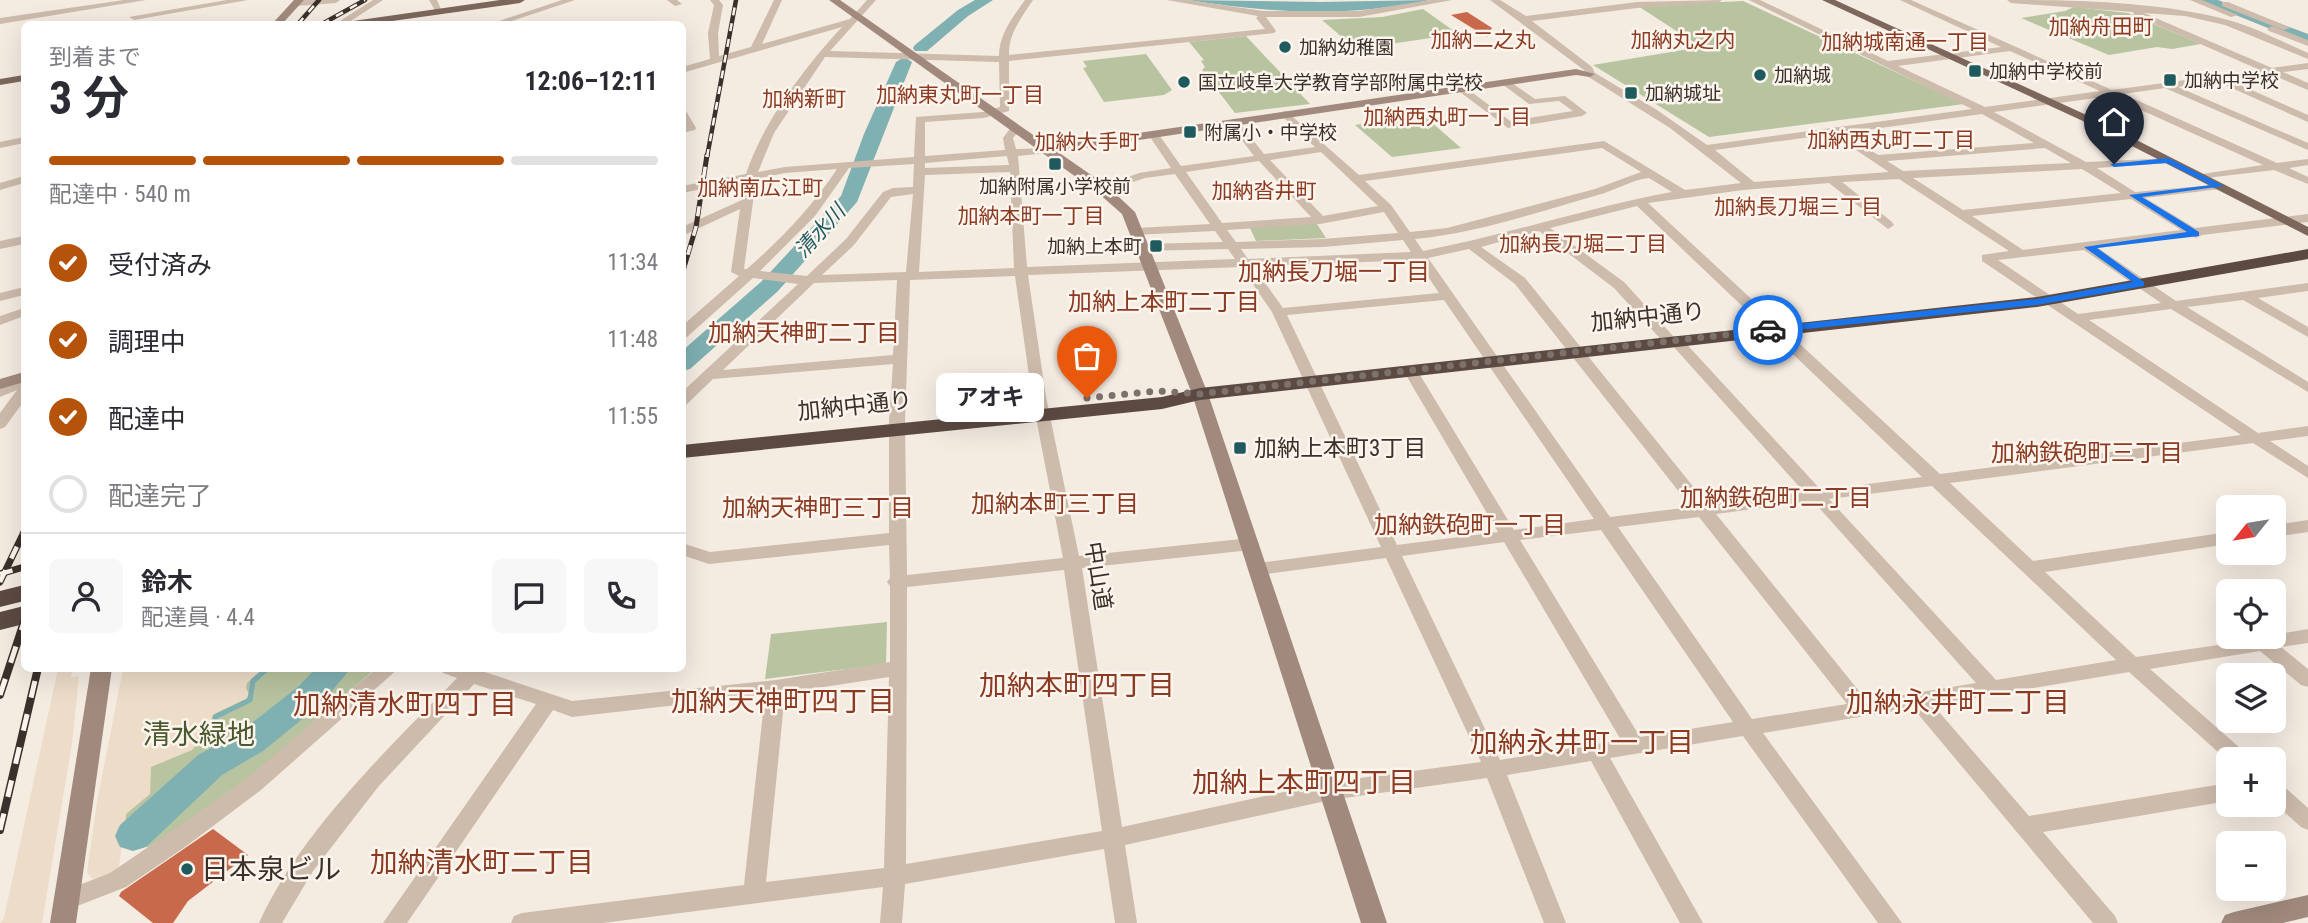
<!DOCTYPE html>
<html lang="ja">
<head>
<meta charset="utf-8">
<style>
	body { margin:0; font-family:"Roboto Condensed","Noto Sans JP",sans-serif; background:#f7f7f7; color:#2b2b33; height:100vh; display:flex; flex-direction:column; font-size:26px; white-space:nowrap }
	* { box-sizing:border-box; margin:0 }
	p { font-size:23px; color:#7c7c81 }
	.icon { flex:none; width:38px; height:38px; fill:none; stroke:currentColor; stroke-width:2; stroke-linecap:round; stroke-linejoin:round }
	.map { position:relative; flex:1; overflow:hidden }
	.panel { position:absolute; left:21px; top:21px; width:665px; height:651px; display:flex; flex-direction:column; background:#fff; border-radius:10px; box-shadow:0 7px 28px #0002 }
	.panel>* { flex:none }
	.needle { width:46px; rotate:240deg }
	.fabs { position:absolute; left:2216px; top:495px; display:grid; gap:14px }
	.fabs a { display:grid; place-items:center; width:70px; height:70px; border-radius:10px; background:#fff; box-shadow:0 7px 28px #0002; font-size:35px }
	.pin { position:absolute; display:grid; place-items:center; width:60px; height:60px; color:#fff; margin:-72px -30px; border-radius:50% 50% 50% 0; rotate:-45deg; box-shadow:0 0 7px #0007 }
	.pin .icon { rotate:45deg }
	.courier { position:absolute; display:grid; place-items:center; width:70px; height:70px; margin:-35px; border:5px solid #1a73e8; border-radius:50%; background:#fff; color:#222; box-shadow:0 2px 9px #0007 }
	.bubble { position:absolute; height:49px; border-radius:10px; background:#fff; box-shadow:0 7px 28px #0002; font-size:23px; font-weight:700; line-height:49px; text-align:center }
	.head em { font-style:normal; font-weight:700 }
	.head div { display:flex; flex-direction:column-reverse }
	.head { display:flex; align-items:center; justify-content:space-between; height:119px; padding:0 28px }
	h1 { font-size:46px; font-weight:700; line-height:52px }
	.bar { display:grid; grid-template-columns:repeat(4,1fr); gap:10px 7px; align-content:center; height:84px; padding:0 28px }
	.bar i { height:9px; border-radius:5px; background:#e1e1e2 }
	.bar .selected { background:#b45309 }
	.bar p { grid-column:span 4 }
	.line { display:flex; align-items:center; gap:18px; padding:0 28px; border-top:2px solid #e1e1e2 }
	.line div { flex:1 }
	.round { display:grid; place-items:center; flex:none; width:74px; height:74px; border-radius:10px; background:#f7f7f7 }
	ol { padding:0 28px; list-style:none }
	li { display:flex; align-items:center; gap:21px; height:77px }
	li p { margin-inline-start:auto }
	li .icon { padding:7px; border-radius:50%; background:#b45309; color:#fff; stroke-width:4 }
	li:last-child { color:#7c7c81 }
	li i { width:38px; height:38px; border:4px solid #e1e1e2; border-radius:50% }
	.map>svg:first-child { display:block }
</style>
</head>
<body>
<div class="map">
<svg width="2308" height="923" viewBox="0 0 2308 923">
	<rect width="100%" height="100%" fill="#f4ebe1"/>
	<g fill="#b8c4a0">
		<path d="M1743 1 1964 104 1709 137 1593 65 1701 47 1638 6Z"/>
		<path d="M2074 7 2128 13 2201 44 2172 49 2157 47 2109 55 2021 18 2065 11Z"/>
		<path d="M1423 9 1458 34 1356 49 1322 20 1382 17Z"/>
		<path d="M1246 36 1310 104 1235 113 1202 70 1205 67 1201 61 1204 60 1189 42Z"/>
		<path d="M1146 54 1172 90 1164 95 1104 102 1083 68 1087 67 1083 61Z"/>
		<path d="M1422 114 1461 148 1392 157 1355 125Z"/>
		<path d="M1315 221 1326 238 1256 241 1249 226Z"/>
		<path d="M887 622 886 664 765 679 771 634Z"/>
		<path d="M139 669H375L248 780 150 849 124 834Z"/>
	</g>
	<g fill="#ecdcc8">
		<path d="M58 669H72L71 678 79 676 72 743 42 923H0L4 918Z"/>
		<path d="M123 669 262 670 247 683 246 688 249 694 246 699 214 714 211 720 216 729 207 732 196 739 198 743 192 750 151 767 150 794 126 814 118 874 92 879 87 872 97 802Z"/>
	</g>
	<path fill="#7fb0b2" d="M1188 0 1321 2 1430 0C1343 18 1274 13 1188 0Z"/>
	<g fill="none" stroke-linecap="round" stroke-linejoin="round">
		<path stroke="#7fb0b2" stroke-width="5" d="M217 724 215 717 250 700 253 681 268 668"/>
		<g fill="#7fb0b2" fill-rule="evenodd">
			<path d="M975 0H993L968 16 927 51H915L913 48 915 45 958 10Z"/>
			<path d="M2198 0H2218L2308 34V44Z"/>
			<path d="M904 57 912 62 857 202 778 291 690 369 682 371V351L762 281 841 196 864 134 896 62Z"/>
			<path d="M316 668H351L321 704 263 751 222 775 146 847 133 851 120 847 115 836 120 825 198 755 239 733 299 686Z"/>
		</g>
	</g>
	<g fill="#c8694b">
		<path d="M1467 12 1492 28 1487 37 1451 15Z"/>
		<path d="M213 829 248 855 188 901 173 923H153L119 896 121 892Z"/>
	</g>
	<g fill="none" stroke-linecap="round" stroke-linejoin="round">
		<g fill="#cdbbac" fill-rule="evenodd">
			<path d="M124 0H146L0 24V18Z"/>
			<path d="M227 0H248L134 20 129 17Z"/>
			<path d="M302 0H340L336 3 297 6 293 3Z"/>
			<path d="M373 0H383L346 24H335Z"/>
			<path d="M429 0H437L442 12H436Z"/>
			<path d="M562 0H575L503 24H490Z"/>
			<path d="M667 0H677L682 4 675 6Z"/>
			<path d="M710 0H719L723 5 718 33 719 56 751 47 774 0H782L762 44 850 19 867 0H876L830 51 999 56C999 34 1013 17 1025 0H1033C1022 17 1008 34 1009 55L1265 29 1256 18 1258 16 1167 0H1188L1263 11H1359L1431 0H1452L1359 17H1266L1276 31 1274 33 1009 61V111L984 118 925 122V156L1005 150 1003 138 1012 126 1016 125 1021 128 1013 138 1016 149 1051 148V152L1047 153 1018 156 1027 267 1235 259 1228 249 1140 251 1138 248 1144 244 1223 242 1215 231 1133 235V229L1137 228 1210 224 1175 174 1145 178 1102 192 1096 189 1139 173 1171 168 1148 134 1153 131 1157 132 1181 166 1254 156 1228 122 1233 119 1237 120 1264 154 1315 147 1282 116V112L1286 111 1359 175 1604 141 1685 190 1741 183 1670 128 1587 76 1584 70 1490 0H1500L1526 16 1637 2 1722 0 1718 3 1637 8 1532 21 1592 67 1595 73 1657 110 1707 145 1972 109 1749 0H1760L1888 61 2001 47 1900 0H1911L2112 90 2260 70 2134 15 2133 12 2011 3 2007 0C2077 0 2160 2 2228 20 2255 27 2282 42 2308 53V59L2225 25 2185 16 2144 13 2272 68 2308 63V69L2283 72 2308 83V90L2270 74 2229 80 2308 115V122L2216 81 2178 87 2308 143V150L2165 88 2123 94 2277 163 2308 159V165L2289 168 2308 177V184L2274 170 2198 179 2196 177 2202 174 2263 165 2110 96 1994 112 2086 162 2172 158V162L2168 163 2097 168 2135 192 2224 184V188L2220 189 2145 198 2195 228 2308 214V222L2202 235 2196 238 2191 236 2098 248 2176 301 2308 283V291L2258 298 2308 327V337L2243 300 2187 307 2308 382V392L2171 309 2089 320 2258 433 2308 426V436L2270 441 2308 466V478L2253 443 1950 483 2033 561 2228 532V544L2045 572 2136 657 2273 637V635L2308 629V643L2281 647 2308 669V687L2301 685 2260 651 2150 669 2247 754 2250 760 2228 761 2129 672 1933 705 2029 816 2228 783V801L2043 832 2115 916 2118 923H2093L1913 708 1763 733 1902 923H1878L1743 736 1610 758 1703 923H1680L1591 761 1507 775 1566 923H1544L1487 778 1330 800 1125 845 1137 923H1115L1104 849 905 884 902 923H880L883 887 603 923H511L514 916 522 913 744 885 765 695 572 717 553 710 407 923H383L536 704 474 684 378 787 313 871 282 923H259C300 832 388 749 457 678L443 673 441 668H473L572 701 776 680 890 662V586L887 582 890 578 889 545 709 564 682 555V543L710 552 889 533V421L893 364 713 379 687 404 682 405V392L798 284 753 278 687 337 682 338V326L739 276 731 272 740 209 682 236V227L742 200 744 181 682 193V186L746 174C763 122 805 67 842 27L682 73V67L710 59 708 33 714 5ZM2010 51 2100 91 1985 107 1898 66ZM825 57 999 62 1000 107 983 112 916 117 914 157 785 167 758 172 774 133ZM1982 114 2034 143 1878 155 1844 133ZM1832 134 1889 172 1754 182 1715 150ZM1602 148 1641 172 1595 189 1447 228 1410 232 1391 205 1365 181ZM2045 148 2071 163 1903 171 1887 161ZM1321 152 1378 206 1323 216 1270 160ZM1007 156 1009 165 925 168V163ZM1259 161 1311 217 1222 223 1186 172ZM914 164 913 187 893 188 883 192 846 239 807 276 760 271 815 216 849 168ZM837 169C812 207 781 239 747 269H744L756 179 785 173ZM2082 169 2121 193 1963 210 1913 178ZM1010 172 1014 268 919 272 925 175ZM1649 178 1672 192C1589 207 1507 235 1423 251L1415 239C1477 233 1538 212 1598 195 1616 190 1631 180 1649 178ZM1899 179 2009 251 1982 255V261L2241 435 1940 474 1648 203 1743 190 1829 183 1888 229 1894 225 1892 222 1842 182ZM913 194 906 272 822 275 854 245 891 197ZM2131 199 2181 230 2023 250 1972 216ZM1637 206 1922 477 1821 490 1680 337 1673 336 1624 282 1550 228ZM1384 212 1398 233 1323 239 1236 242 1227 230 1320 224ZM1539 231 1614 288 1665 344 1672 345 1804 492 1708 505 1525 278 1481 247ZM1403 240 1411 252 1248 259 1241 249 1323 247ZM1469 249 1515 284 1691 507 1610 517 1428 258ZM2084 250 2161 303 2078 314 1998 260ZM1417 260 1439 293 1283 308 1253 266ZM1241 267 1272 312 1381 547 1259 563 1253 565 1250 569 1253 573 1259 575 1386 558 1481 762 1330 782 1122 827 1082 568 1251 550 1257 548 1259 544 1257 540 1251 538 1079 556 1046 397 1028 275ZM1015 276 1032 397 1063 558 907 575 905 421 910 280ZM897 280 893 355 723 370 814 283ZM1444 300 1594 519 1514 530 1417 370 1410 366 1403 370 1498 532 1397 545 1287 315ZM1932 486 2116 660 1996 680 1829 499ZM1813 501 1976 683 1867 701 1716 514ZM1699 517 1847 704 1752 719 1618 527ZM1601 530 1733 722 1640 737 1520 540ZM1504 542 1621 740 1500 760 1402 556ZM1064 570 1102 831 906 864 907 587ZM889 677 884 868 766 882 785 693Z"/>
			<path d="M2190 0H2202L2238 15 2231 17Z"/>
			<path d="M2222 2H2228L2291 28 2283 30 2222 6Z"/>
			<path d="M2272 26 2308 40V46L2269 31 2267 29Z"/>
			<path d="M1506 79 1535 99 1565 96 1587 113 1582 116 1508 128 1456 89 1465 87 1510 121 1573 111 1559 101 1529 104 1502 84 1501 82Z"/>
			<path d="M682 110 686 111 696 128 695 130 682 133 685 126Z"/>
			<path d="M24 137V143L0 148V142Z"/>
			<path d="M24 176V183L0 190V183Z"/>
			<path d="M24 236V244L0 249V241Z"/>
			<path d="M24 287V295L0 301V293Z"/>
			<path d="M24 308V316L0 325V316Z"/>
			<path d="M24 377V401L5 427 0 429V413L17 390 0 397V387Z"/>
			<path d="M2308 520V532L2273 537V525Z"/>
			<path d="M377 668H399L261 790 185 847 126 887 67 910 59 907 56 900 59 893 110 873 169 833 247 778Z"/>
			<path d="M2273 781 2280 783 2308 808V830L2301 827 2273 802Z"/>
		</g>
		<g fill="#a18a7d" fill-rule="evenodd">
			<path d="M294 0H304L282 24H272Z"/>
			<path d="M829 0H840L1049 146 1576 69 1595 74 1590 77 1576 75 1058 152 1107 186 1135 212 1208 394 1387 923H1361L1192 394 1122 214 1097 192Z"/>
			<path d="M24 372V382L0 389V379Z"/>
			<path d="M91 668H112L76 923H50Z"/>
			<path d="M2308 895V917L2283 923H2221L2225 915 2234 912Z"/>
		</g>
		<g fill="#7d675c" fill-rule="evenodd">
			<path d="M500 0H525L520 3 371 24H348L353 21Z"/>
			<path d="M1822 0H1835L2093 118 2308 227V236L2085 122Z"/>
			<path d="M24 75V81L0 85V79Z"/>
		</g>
		<g fill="#5c4a42" fill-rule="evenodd">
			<path d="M2308 249V259L2037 307 1200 400 1162 409 682 458V445L1162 397 1200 388 2037 297Z"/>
			<path d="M24 585V601L0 607V591Z"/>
			<path d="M24 606V624L0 630V612Z"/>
		</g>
		<defs>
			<g id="rail-far3">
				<path d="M298 24 319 0"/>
				<path d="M322 24 365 0"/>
				<path d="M707 157 736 0"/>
			</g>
			<path id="rail-far2" d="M682 274 696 227 707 155"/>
			<g id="rail-far1">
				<path d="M0 574 24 567"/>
				<path d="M0 582 24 532"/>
			</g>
			<g id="rail">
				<path d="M0 695 24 622"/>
				<path d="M0 830 38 668"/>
			</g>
		</defs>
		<use href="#rail-far3" stroke="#3b302b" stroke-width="4.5"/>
		<use href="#rail-far2" stroke="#3b302b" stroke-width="5"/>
		<use href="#rail-far1" stroke="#3b302b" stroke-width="7"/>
		<use href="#rail" stroke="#3b302b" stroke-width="8"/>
		<use href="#rail-far3" stroke="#fbf5ee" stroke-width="2.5" stroke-dasharray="8" stroke-linecap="butt"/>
		<use href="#rail-far2" stroke="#fbf5ee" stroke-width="3.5" stroke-dasharray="10" stroke-linecap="butt"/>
		<use href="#rail-far1" stroke="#fbf5ee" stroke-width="4.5" stroke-dasharray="13" stroke-linecap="butt"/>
		<use href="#rail" stroke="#fbf5ee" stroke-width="5" stroke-dasharray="17" stroke-linecap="butt"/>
	</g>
	<path fill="#1a73e8" d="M2168 158 2224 186 2142 197 2199 232V236L2097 248 2144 282V286L2037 305 1768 333 1763 330 1768 327 2037 299 2133 282 2084 247 2187 232 2129 195 2211 185 2167 163 2114 167 2110 164Z"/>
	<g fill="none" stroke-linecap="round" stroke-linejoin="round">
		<path stroke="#7c716b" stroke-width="7" stroke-dasharray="0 12.6" d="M1087 398 1158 391 1200 394 1768 330"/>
	</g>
	<g fill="#1f5a5e" stroke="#fbf5ee" stroke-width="2.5">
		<circle cx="1285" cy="47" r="7"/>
		<rect x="1968" y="64" width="14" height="14" rx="3.5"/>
		<circle cx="1760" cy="75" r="7"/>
		<rect x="2163" y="73" width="14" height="14" rx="3.5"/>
		<circle cx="1184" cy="82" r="7"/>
		<rect x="1624" y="86" width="14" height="14" rx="3.5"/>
		<rect x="1183" y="125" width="14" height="14" rx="3.5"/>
		<rect x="1048" y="157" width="14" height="14" rx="3.5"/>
		<rect x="1149" y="239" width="14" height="14" rx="3.5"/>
		<rect x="1233" y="441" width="14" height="14" rx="3.5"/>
		<circle cx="187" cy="869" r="7"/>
	</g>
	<g text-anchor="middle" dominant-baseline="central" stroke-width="5" stroke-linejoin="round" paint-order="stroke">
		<g font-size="19" fill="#3b302b" stroke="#fbf5ee" text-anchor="start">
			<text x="1299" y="47">加納幼稚園</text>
			<text x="1989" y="71">加納中学校前</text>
			<text x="1774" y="75">加納城</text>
			<text x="2184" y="80">加納中学校</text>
			<text x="1198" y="82">国立岐阜大学教育学部附属中学校</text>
			<text x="1645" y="93">加納城址</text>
			<text x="1204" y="132">附属小・中学校</text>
			<text x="1055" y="186" text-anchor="middle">加納附属小学校前</text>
			<text x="1142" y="246" text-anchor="end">加納上本町</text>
		</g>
		<g font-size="21" fill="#8c3b22" stroke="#fbf5ee">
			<text x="2101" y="27">加納舟田町</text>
			<text x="1483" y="40">加納二之丸</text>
			<text x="1683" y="40">加納丸之内</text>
			<text x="804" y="99">加納新町</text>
			<text x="1087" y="142">加納大手町</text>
			<text x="760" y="188">加納南広江町</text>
			<text x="1264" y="191">加納沓井町</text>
		</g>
		<g font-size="21" fill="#8c3b22" stroke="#fbf5ee">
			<text x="1905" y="42">加納城南通一丁目</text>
			<text x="960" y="95">加納東丸町一丁目</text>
			<text x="1447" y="117">加納西丸町一丁目</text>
			<text x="1891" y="140">加納西丸町二丁目</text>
			<text x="1798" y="207">加納長刀堀三丁目</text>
			<text x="1031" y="216">加納本町一丁目</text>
			<text x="1583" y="244">加納長刀堀二丁目</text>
		</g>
		<g font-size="21" font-style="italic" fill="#1f5a5e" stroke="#fbf5ee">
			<text transform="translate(820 231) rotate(-48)">清水川</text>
		</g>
		<g font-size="23" fill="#3b302b" stroke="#fbf5ee">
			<text transform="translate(1648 317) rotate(-6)">加納中通り</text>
			<text transform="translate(855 406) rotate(-6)">加納中通り</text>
			<text transform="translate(1098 576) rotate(81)">中山道</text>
		</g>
		<g font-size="23" fill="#3b302b" stroke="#fbf5ee" text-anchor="start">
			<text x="1254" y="448">加納上本町3丁目</text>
		</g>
		<g font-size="24" fill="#8c3b22" stroke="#fbf5ee">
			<text x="1334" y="272">加納長刀堀一丁目</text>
			<text x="1164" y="302">加納上本町二丁目</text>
			<text x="804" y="333">加納天神町二丁目</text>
			<text x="2087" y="453">加納鉄砲町三丁目</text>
			<text x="1776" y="498">加納鉄砲町二丁目</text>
			<text x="1055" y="504">加納本町三丁目</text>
			<text x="818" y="508">加納天神町三丁目</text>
			<text x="1470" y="525">加納鉄砲町一丁目</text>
		</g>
		<g font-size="28" fill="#8c3b22" stroke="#fbf5ee">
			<text x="1077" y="685">加納本町四丁目</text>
			<text x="783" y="701">加納天神町四丁目</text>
			<text x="1958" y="702">加納永井町二丁目</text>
			<text x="405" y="704">加納清水町四丁目</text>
			<text x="1582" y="742">加納永井町一丁目</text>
			<text x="1304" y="782">加納上本町四丁目</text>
			<text x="482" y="862">加納清水町二丁目</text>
		</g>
		<g font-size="28" fill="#4a5a2e" stroke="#fbf5ee">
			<text x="199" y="734">清水緑地</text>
		</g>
		<g font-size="28" fill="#3b302b" stroke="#fbf5ee" text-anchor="start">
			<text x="201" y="869">日本泉ビル</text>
		</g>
	</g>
</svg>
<div class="fabs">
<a><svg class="needle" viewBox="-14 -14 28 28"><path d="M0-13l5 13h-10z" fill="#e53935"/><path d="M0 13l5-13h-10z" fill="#7c7c81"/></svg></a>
<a><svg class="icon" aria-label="locate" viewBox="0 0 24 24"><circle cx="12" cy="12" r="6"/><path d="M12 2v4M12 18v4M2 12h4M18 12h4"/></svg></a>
<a><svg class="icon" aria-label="layers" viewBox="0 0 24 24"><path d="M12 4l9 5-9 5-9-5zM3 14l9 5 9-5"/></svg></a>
<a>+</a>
<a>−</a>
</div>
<div class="pin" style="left:1087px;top:398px;background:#ea580c"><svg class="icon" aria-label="bag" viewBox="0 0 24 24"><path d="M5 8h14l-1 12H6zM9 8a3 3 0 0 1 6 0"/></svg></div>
<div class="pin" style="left:2114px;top:164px;background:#1f2937"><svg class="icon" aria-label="home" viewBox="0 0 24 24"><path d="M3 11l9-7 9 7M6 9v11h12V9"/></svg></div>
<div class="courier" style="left:1768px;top:330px"><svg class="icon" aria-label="car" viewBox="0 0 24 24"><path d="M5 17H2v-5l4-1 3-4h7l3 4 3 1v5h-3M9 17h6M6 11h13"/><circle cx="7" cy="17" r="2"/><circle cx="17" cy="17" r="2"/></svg></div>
<div class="bubble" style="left:936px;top:373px;width:108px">アオキ</div>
<section class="panel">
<div class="head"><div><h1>3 分</h1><p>到着まで</p></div><em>12:06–12:11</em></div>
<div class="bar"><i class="selected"></i><i class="selected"></i><i class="selected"></i><i></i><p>配達中 · 540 m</p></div>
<ol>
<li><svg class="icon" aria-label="check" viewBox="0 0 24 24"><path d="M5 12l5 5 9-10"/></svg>受付済み<p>11:34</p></li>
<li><svg class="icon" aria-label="check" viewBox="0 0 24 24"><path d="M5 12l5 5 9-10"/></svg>調理中<p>11:48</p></li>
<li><svg class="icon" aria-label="check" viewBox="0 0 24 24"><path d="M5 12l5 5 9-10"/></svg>配達中<p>11:55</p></li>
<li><i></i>配達完了</li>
</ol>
<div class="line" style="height:126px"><a class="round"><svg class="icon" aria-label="person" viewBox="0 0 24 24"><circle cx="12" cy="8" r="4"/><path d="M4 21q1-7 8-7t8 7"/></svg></a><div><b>鈴木</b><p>配達員 · 4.4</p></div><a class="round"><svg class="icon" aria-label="chat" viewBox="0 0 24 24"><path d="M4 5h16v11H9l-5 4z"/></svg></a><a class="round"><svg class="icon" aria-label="phone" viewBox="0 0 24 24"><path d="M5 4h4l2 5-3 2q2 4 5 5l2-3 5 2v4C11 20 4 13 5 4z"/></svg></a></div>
</section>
</div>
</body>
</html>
